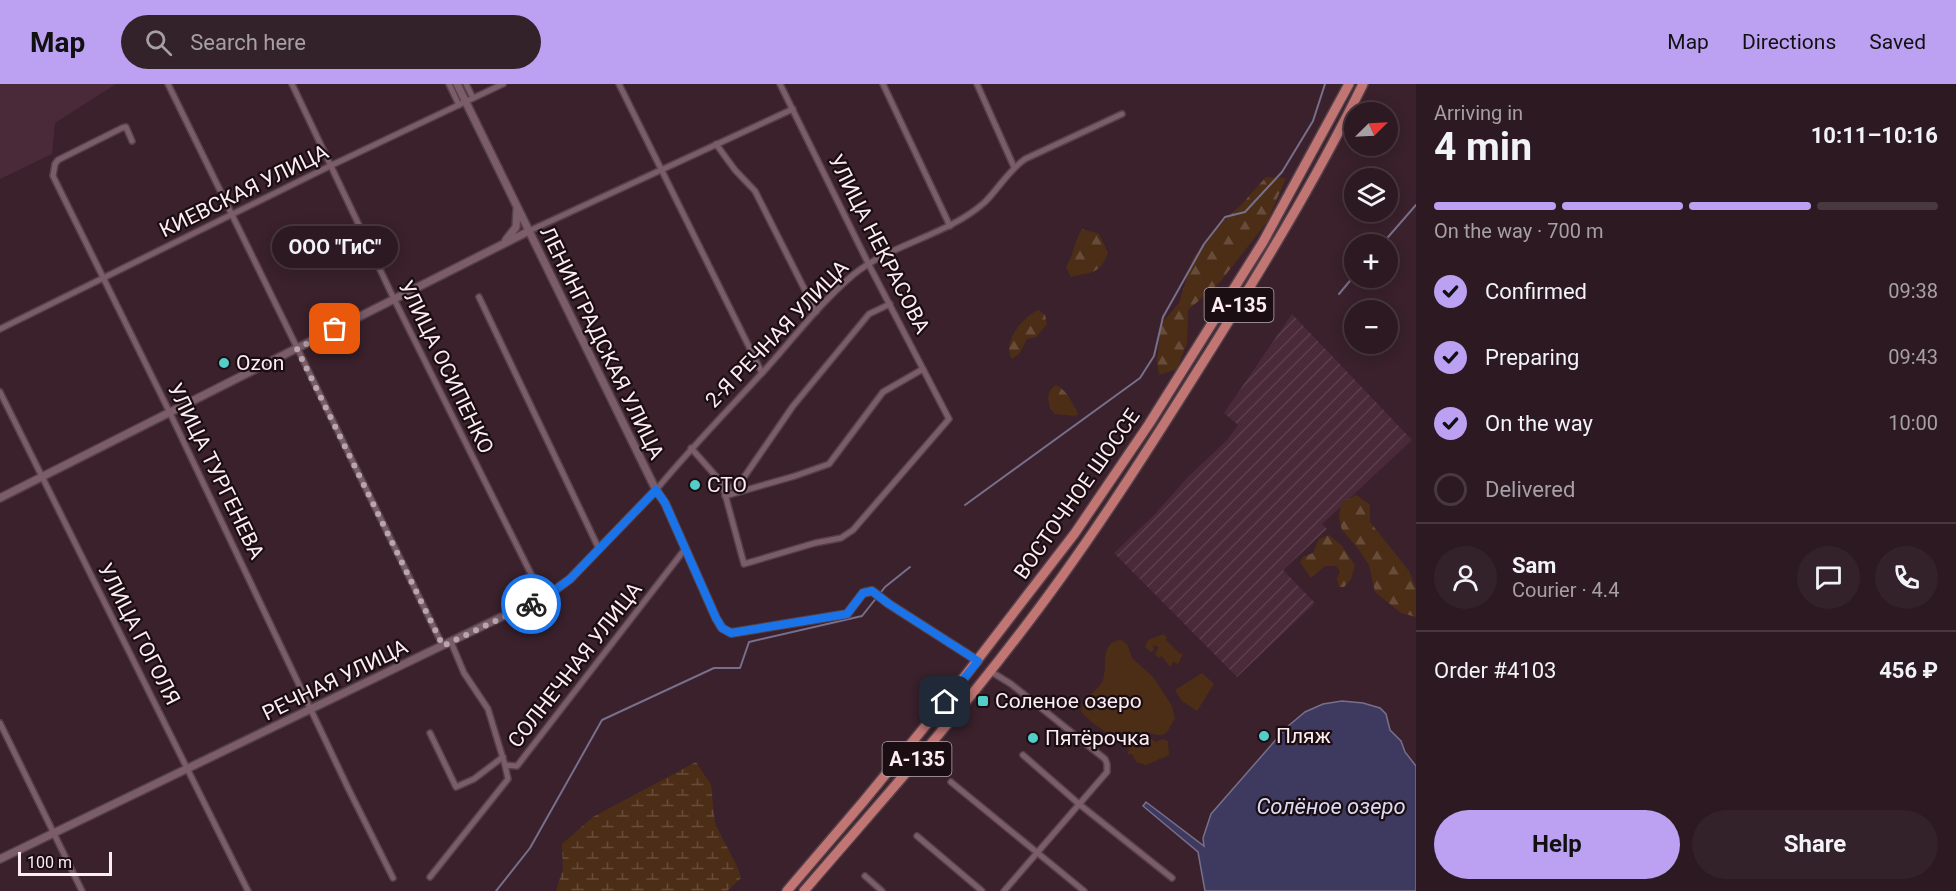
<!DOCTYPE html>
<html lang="en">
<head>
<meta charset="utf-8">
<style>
	body { margin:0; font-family:Roboto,sans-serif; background:#34222a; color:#f1f3f6; height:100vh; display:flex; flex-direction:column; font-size:22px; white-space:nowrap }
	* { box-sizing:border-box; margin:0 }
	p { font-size:20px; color:#a6a0a5 }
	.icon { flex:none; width:33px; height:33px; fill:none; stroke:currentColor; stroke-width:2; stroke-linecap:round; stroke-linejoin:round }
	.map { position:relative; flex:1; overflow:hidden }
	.side { display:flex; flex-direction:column; background:#2c1921; width:540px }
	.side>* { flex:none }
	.needle { width:39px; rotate:66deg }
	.controls { position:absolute; left:1344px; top:18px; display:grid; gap:12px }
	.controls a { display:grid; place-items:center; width:54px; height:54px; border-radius:50%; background:#2c1921; box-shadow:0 3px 15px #0003,0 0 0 2px #48383f; font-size:30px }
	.scale { position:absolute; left:18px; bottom:15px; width:94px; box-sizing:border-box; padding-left:6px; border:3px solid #fdecf2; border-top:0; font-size:16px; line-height:21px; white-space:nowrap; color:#fdecf2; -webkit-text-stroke:4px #1a0e13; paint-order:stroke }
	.pin { position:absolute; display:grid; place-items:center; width:51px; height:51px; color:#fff; margin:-26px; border-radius:12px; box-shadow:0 3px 9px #0006 }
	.courier { position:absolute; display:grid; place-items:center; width:60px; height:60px; margin:-30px; border:4px solid #1a73e8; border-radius:50%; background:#fff; color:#222; box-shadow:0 2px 8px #0007 }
	.bubble { position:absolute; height:42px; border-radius:21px; background:#2c1921; box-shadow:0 3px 15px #0003,0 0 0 2px #48383f; font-size:20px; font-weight:700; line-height:42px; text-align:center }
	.overview em { font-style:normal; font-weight:700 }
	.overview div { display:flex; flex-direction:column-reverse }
	.overview { display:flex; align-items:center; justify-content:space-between; height:102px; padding:0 18px }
	h1 { font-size:39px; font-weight:700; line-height:45px }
	.bar { display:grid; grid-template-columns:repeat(4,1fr); gap:9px 6px; align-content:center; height:72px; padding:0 18px }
	.bar i { height:8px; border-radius:4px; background:#48383f }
	.bar .on { background:#bca0f2 }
	.bar p { grid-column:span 4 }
	.line { display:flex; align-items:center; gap:15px; padding:0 18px; border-top:2px solid #48383f }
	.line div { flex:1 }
	.round { display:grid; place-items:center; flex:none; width:63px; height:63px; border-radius:32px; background:#34222a }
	ol { padding:0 18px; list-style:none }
	li { display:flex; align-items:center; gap:18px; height:66px }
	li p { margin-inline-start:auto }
	li .icon { padding:6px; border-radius:50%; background:#bca0f2; color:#111; stroke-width:4 }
	li:last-child { color:#a6a0a5 }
	li i { width:33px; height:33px; border:3px solid #48383f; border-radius:50% }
	.primary-button { display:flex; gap:12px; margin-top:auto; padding:12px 18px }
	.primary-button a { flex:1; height:69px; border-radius:36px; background:#bca0f2; color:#111; font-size:24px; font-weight:700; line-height:69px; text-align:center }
	.primary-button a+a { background:#34222a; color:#f1f3f6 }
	header { display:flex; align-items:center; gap:36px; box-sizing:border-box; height:84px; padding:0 30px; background:#bca0f2; color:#111 }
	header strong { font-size:28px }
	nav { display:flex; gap:33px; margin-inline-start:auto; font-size:21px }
	.search { width:420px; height:54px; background:#34222a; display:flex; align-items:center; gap:15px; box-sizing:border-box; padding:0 21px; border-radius:33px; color:#a6a0a5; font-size:22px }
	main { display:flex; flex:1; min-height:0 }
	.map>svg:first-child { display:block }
</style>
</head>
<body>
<header>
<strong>Map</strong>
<div class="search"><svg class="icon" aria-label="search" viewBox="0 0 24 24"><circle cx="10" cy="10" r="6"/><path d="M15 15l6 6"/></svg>Search here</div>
<nav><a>Map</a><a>Directions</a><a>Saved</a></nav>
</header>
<main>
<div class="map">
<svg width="1416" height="807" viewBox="0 0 1416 807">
	<defs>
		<pattern id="industrial-furrows" width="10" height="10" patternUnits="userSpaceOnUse" patternTransform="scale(1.5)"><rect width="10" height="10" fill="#4a2a38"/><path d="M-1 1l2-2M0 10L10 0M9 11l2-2" fill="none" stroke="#5c3f4c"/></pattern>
		<pattern id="forest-firs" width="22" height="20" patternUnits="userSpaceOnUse" patternTransform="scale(1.5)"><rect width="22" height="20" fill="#4c2e17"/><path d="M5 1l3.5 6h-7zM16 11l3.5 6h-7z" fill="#674c39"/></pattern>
		<pattern id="wetland-marsh" width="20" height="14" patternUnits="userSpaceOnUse" patternTransform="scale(1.5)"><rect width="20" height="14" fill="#4c2e17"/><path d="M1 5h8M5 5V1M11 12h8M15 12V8" fill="none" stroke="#674c39"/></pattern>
	</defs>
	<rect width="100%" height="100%" fill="#3a212c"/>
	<path fill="#4a2a38" d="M0 0H116L55 39 52 70 0 95Z"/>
	<path fill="url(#industrial-furrows)" d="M1292 230 1412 356 1322 440 1327 445 1283 486 1315 519 1237 593 1114 469 1154 431 1189 392 1227 356 1238 341 1224 329Z"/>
	<g fill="url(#forest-firs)">
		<path d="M1266 93 1286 94 1267 138 1220 198 1188 226 1187 259 1177 285 1159 291 1157 277 1161 240 1179 219 1193 174 1218 142 1241 121Z"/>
		<path d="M1082 145 1099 150 1108 169C1099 192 1091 187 1071 193L1066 183C1074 171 1074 157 1082 145Z"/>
		<path d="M1038 226 1045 231 1047 240 1036 253 1027 255 1019 270 1012 275C1001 259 1023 233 1038 226Z"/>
		<path d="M1056 301C1067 306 1073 320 1078 330L1075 332 1055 330C1048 321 1044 309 1056 301Z"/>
		<path d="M1356 411 1370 421V438L1409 487 1416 504V533L1401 529 1375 508 1369 481 1357 463 1342 446 1339 433 1341 419Z"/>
		<path d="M1329 451 1342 462 1355 481 1351 495 1344 503H1339L1337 495 1340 487 1336 482H1325L1311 494 1300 478 1303 473 1313 469 1319 455Z"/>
	</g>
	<path fill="url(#wetland-marsh)" d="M696 678 711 701 715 740 737 782 741 794 727 807H556L563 785 562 760 593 733Z"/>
	<g fill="#4c2e17">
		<path d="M1163 550 1167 553 1166 556 1179 569 1183 570 1178 580 1173 578 1170 583 1162 572 1158 574 1155 570 1159 563 1153 561 1154 566 1151 568 1145 563 1148 556Z"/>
		<path d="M1121 556 1127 560 1132 574 1153 593 1159 602 1172 622 1175 634C1166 649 1168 655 1146 648L1135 654 1112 652 1094 640 1081 628 1083 618C1089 610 1099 606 1103 596 1108 582 1099 558 1121 556Z"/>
		<path d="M1202 589 1214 600 1197 627 1182 617 1175 606Z"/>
		<path d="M1150 654 1156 658 1162 655 1168 657 1169 671 1146 681 1136 678 1132 670H1128L1129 660H1131L1138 655Z"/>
	</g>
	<path fill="#3e3a5f" stroke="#776f8b" stroke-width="1.5" d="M1342 617 1363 619 1380 624 1386 630 1390 646 1401 657 1405 668 1416 682V807H1205L1198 768 1143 722 1146 718 1204 762 1203 754 1211 730 1287 643 1305 628 1323 620Z"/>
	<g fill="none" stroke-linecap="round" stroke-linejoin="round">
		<g stroke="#776f8b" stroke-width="2">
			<path d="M1382 160 1416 121"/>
			<path d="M1339 210 1354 192"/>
			<path d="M965 421 1140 294 1154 272 1163 233 1204 160 1225 133 1245 128 1282 88 1313 37 1325 0"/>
			<path d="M496 807 530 764 602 636 714 584H740L749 558 862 532 885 503 910 483"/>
		</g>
		<defs>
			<g id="minor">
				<path d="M168 0 443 562"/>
				<path d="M292 0 394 215 543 514"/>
				<path d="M449 0 459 21"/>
				<path d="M466 0 473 14"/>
				<path d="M619 0 762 289"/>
				<path d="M883 0 950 142"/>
				<path d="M977 0 1014 83"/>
				<path d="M132 57 126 43 122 44 58 76 55 80 53 92 170 329 349 706 393 794"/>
				<path d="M716 60 735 86 755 107 816 228"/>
				<path d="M529 147 793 25"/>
				<path d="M479 213 599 465"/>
				<path d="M0 245 332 81 503 0"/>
				<path d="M0 308 248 807"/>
				<path d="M691 364 722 399 744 480 815 459 841 454 853 446 949 335 869 181 780 0"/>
				<path d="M656 406C690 365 727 327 763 288 792 256 820 219 853 191 892 159 947 152 985 118 999 104 1008 87 1025 75L1122 30"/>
				<path d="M724 406 740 399 793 322 869 230 890 220"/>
				<path d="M725 412 795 392 829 380 883 308 923 285"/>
				<path d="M451 558 464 589 488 625 505 681"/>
				<path d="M990 587 1011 600 1105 675 1107 680V688L1004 807"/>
				<path d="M0 639 82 807"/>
				<path d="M430 649 456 703 474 695 503 673"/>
				<path d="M1023 671 1079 720 1172 794"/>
				<path d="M951 698 1084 807"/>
				<path d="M917 752 982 807"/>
				<path d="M865 792 882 807"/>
				<path d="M430 793 508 695 505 681 517 682 685 465"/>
			</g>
			<g id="tertiary">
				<path d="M457 0 656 406 665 419 716 534 722 544 731 549 847 530 863 509 872 507 889 520 978 577"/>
				<path d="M506 156 516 143 517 126"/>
				<path d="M0 414 529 147"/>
				<path d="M0 775 551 509 570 495 656 406"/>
			</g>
			<g id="trunk">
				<path d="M787 807 863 718 945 618 1075 449 1149 340 1263 158 1349 0"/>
				<path d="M804 807C876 723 950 641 1017 553 1083 468 1143 374 1200 283 1258 191 1315 98 1363 0"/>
			</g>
		</defs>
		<use href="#minor" stroke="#554049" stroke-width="8"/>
		<use href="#tertiary" stroke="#554049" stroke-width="10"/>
		<use href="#trunk" stroke="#554049" stroke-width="12"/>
		<use href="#minor" stroke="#7b5d69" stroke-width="5"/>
		<use href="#tertiary" stroke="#7b5d69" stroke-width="7"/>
		<use href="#trunk" stroke="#c27674" stroke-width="9"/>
	</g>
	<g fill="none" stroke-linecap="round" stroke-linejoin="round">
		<path stroke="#b9a5ad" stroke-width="6" stroke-dasharray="0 10.8" d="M335 245 297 265 443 562 531 520"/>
		<path stroke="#1a73e8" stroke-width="8" d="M531 520 551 509 570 495 656 406 665 419 716 534 722 544 731 549 847 530 863 509 872 507 889 520 978 577 945 618"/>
	</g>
	<g fill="#54cdc8" stroke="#1a0e13" stroke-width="2">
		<circle cx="224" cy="279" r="6"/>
		<circle cx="695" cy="401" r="6"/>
		<rect x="977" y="611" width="12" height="12" rx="3"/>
		<circle cx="1264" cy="652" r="6"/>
		<circle cx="1033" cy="654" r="6"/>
	</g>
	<g text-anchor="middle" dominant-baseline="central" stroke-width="4.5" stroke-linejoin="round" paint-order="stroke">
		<g fill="#1a0e13" stroke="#b9a9af" stroke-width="1.5">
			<rect x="1204.5" y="204" width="69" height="34" rx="4.5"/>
			<rect x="882.5" y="658" width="69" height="34" rx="4.5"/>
		</g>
		<g font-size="20" font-weight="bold" fill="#fdecf2">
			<text x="1239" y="221">А-135</text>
			<text x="917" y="675">А-135</text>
		</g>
		<g font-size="21" fill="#fdecf2" stroke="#1a0e13">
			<text transform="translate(244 107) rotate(-26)">КИЕВСКАЯ УЛИЦА</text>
			<text transform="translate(879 160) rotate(63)">УЛИЦА НЕКРАСОВА</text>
			<text transform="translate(777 250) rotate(-46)">2-Я РЕЧНАЯ УЛИЦА</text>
			<text transform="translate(602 259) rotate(64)">ЛЕНИНГРАДСКАЯ УЛИЦА</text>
			<text transform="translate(446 283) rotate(64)">УЛИЦА ОСИПЕНКО</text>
			<text transform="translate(216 387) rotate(64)">УЛИЦА ТУРГЕНЕВА</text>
			<text transform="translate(1077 410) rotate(-55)">ВОСТОЧНОЕ ШОССЕ</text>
			<text transform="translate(139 550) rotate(63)">УЛИЦА ГОГОЛЯ</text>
			<text transform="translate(575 581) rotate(-52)">СОЛНЕЧНАЯ УЛИЦА</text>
			<text transform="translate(335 596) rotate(-26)">РЕЧНАЯ УЛИЦА</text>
		</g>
		<g font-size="21" fill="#fdecf2" stroke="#1a0e13" text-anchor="start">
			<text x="236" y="279">Ozon</text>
			<text x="707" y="401">СТО</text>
			<text x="995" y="617">Соленое озеро</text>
			<text x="1276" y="652">Пляж</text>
			<text x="1045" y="654">Пятёрочка</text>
		</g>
		<g font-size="22" font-style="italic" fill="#dbdaf5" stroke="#1a0e13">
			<text x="1331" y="722">Солёное озеро</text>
		</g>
	</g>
</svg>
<div class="controls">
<a><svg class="needle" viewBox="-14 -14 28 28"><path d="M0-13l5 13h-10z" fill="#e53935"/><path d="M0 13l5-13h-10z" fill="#a6a0a5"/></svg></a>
<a><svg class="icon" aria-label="layers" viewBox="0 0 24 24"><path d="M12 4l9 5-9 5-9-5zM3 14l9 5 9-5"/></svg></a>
<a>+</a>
<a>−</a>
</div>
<div class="scale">100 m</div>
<div class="pin" style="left:335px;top:245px;background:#ea580c"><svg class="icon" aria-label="bag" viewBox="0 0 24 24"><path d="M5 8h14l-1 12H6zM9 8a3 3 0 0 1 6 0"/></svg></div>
<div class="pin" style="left:945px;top:618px;background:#1f2937"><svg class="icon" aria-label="home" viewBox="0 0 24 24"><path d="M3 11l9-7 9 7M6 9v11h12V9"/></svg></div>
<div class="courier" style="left:531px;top:520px"><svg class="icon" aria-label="bike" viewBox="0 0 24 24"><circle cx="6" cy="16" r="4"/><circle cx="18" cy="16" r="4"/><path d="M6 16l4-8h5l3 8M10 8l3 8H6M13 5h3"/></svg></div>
<div class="bubble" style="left:272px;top:142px;width:126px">ООО &quot;ГиС&quot;</div>
</div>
<section class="side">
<div class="overview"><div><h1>4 min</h1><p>Arriving in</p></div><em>10:11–10:16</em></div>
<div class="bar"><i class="on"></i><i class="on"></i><i class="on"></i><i></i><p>On the way · 700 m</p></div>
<ol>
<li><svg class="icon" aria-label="check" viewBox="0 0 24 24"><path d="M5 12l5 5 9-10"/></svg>Confirmed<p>09:38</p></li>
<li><svg class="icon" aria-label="check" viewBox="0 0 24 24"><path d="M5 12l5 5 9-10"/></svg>Preparing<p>09:43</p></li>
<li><svg class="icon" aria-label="check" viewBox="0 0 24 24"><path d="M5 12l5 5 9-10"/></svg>On the way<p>10:00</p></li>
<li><i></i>Delivered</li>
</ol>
<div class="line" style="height:108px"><a class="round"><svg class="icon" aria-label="person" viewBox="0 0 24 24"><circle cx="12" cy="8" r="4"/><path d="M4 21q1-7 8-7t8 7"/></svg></a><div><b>Sam</b><p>Courier · 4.4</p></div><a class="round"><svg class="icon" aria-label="chat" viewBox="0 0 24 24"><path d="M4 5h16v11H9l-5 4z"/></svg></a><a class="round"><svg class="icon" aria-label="phone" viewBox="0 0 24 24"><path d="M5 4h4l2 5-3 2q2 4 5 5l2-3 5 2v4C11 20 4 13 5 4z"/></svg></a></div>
<div class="line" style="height:78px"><div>Order #4103</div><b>456 ₽</b></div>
<div class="primary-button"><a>Help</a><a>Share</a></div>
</section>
</main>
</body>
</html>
